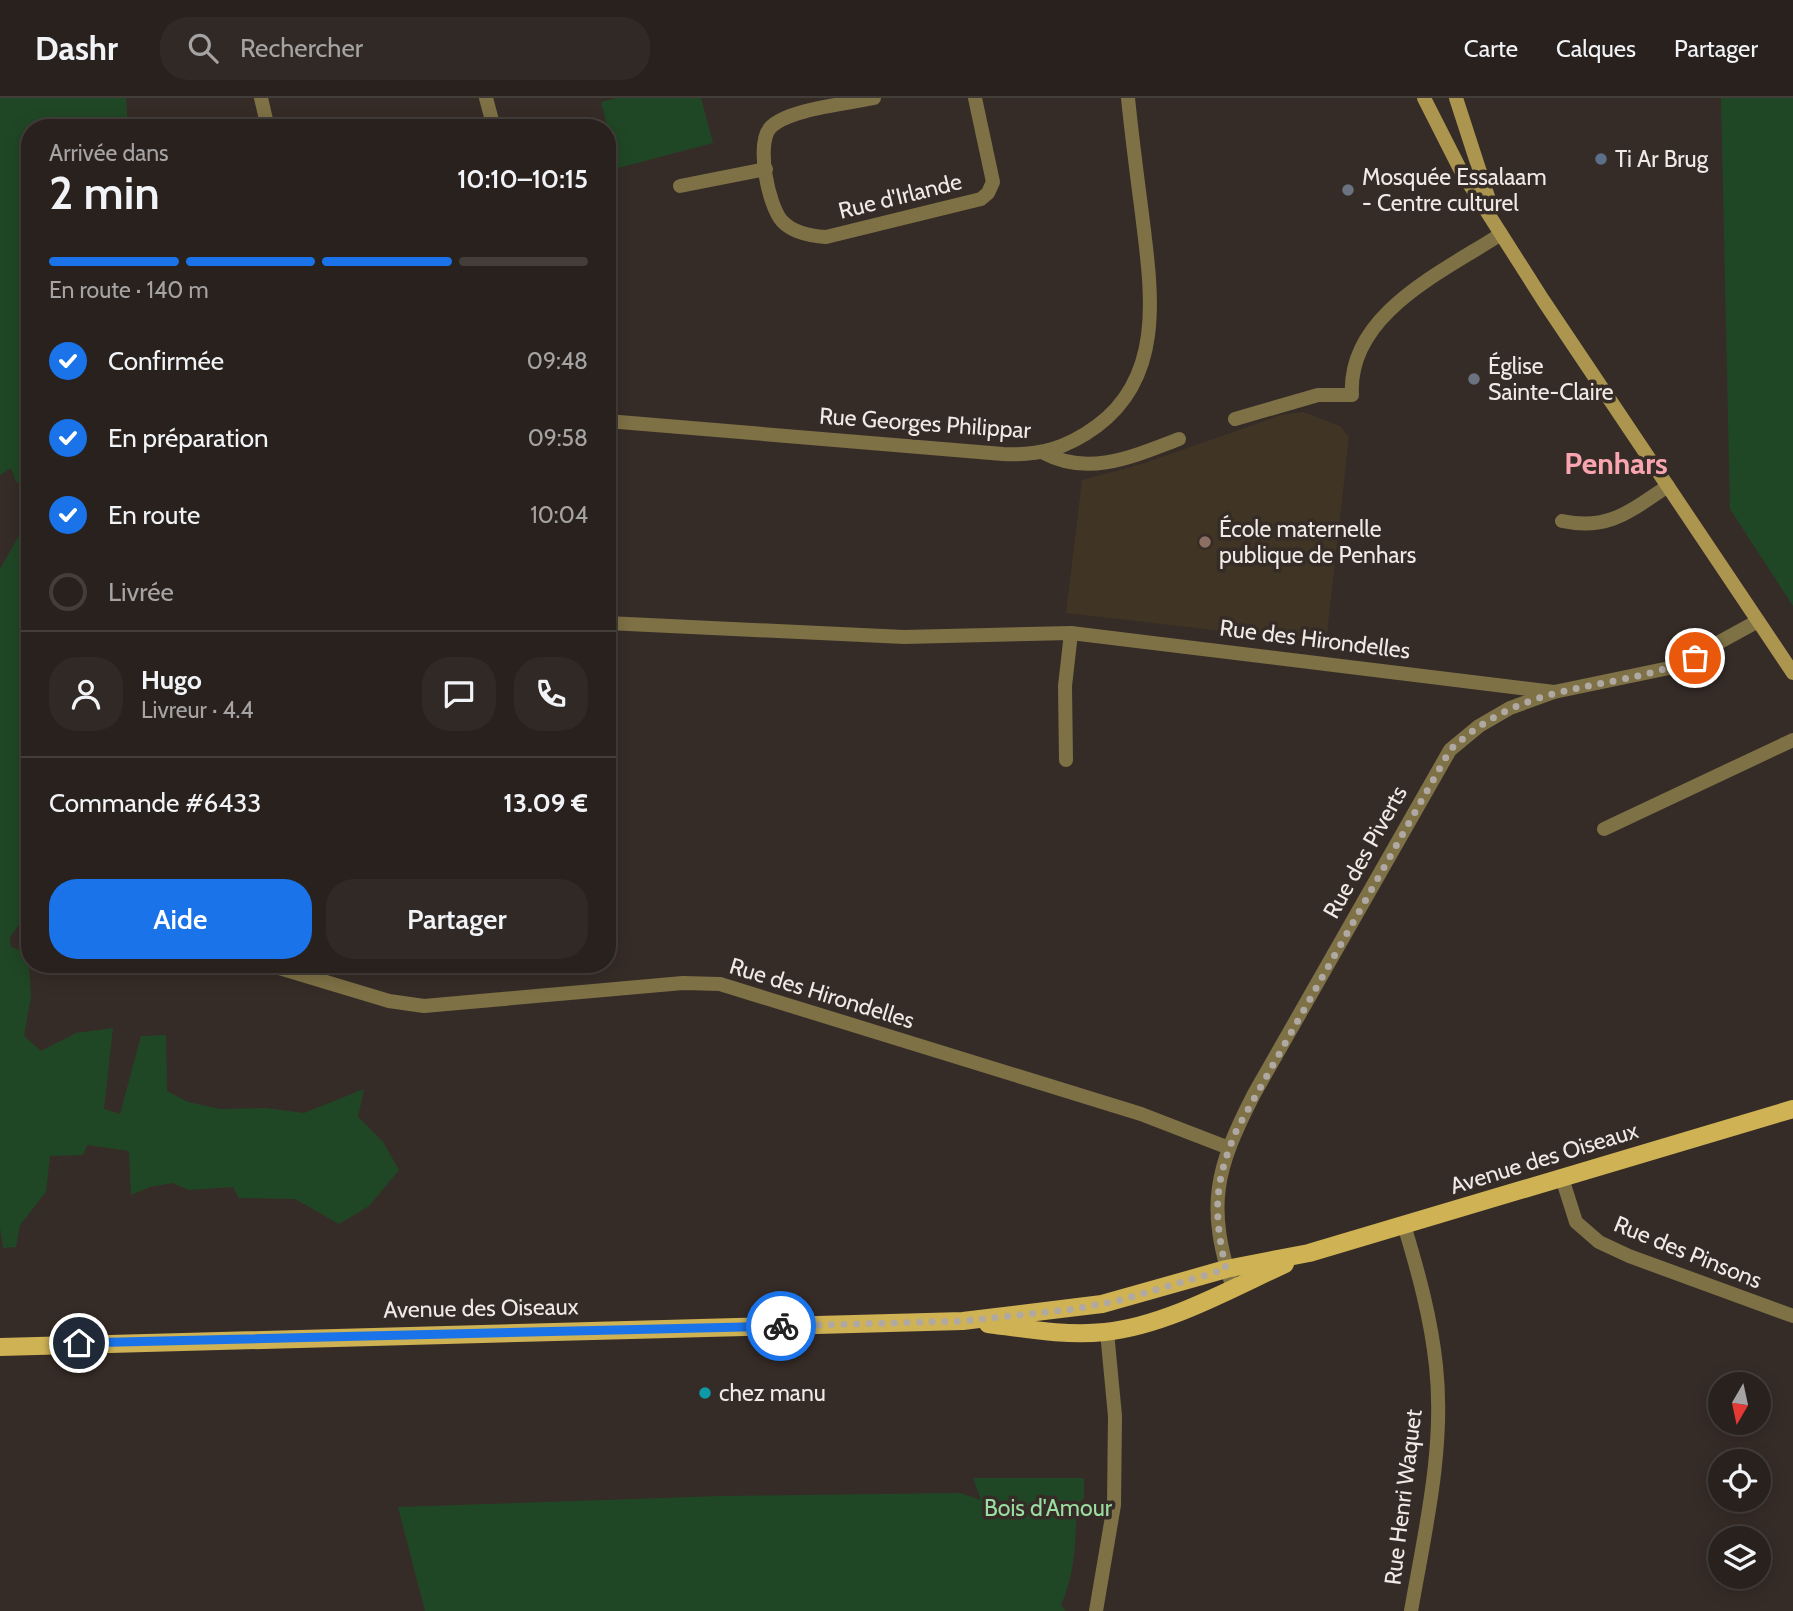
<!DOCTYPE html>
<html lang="fr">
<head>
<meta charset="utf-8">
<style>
	body { margin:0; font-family:Cabin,sans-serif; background:#302926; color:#f1f3f6; height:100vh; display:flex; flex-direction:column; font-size:26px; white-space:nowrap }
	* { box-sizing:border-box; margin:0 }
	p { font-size:23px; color:#a5a3a4 }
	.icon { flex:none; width:38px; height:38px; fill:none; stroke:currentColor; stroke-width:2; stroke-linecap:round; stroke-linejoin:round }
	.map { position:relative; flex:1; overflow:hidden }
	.details { position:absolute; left:21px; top:21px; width:595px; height:854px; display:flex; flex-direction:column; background:#28211d; border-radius:28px; box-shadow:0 4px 18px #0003,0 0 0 2px #443e3b }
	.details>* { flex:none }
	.needle { width:46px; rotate:189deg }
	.buttons { position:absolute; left:1708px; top:1274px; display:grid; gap:14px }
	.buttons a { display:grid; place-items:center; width:63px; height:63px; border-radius:50%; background:#28211d; box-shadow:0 4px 18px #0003,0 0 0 2px #443e3b; font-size:35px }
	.pin { position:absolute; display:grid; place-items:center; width:60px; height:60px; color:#fff; margin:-30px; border:4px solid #fff; border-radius:50%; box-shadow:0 2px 7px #0007 }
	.courier { position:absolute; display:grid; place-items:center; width:70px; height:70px; margin:-35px; border:5px solid #1a73e8; border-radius:50%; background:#fff; color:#222; box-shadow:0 2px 9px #0007 }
	.overview em { font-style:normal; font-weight:600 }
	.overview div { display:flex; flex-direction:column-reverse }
	.overview { display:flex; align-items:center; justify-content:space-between; height:119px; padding:0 28px }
	h1 { font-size:46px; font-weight:600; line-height:52px }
	.bar { display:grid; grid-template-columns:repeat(4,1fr); gap:10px 7px; align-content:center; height:84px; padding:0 28px }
	.bar i { height:9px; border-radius:5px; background:#443e3b }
	.bar .active { background:#1a73e8 }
	.bar p { grid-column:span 4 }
	.line { display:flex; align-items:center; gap:18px; padding:0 28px; border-top:2px solid #443e3b }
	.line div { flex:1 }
	.round { display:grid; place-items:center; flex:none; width:74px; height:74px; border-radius:28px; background:#302926 }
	ol { padding:0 28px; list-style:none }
	li { display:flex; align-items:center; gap:21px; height:77px }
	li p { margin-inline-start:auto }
	li .icon { padding:7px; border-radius:50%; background:#1a73e8; color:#fff; stroke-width:4 }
	li:last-child { color:#a5a3a4 }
	li i { width:38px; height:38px; border:4px solid #443e3b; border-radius:50% }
	.cta { display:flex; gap:14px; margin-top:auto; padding:14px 28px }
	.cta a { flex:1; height:80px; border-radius:28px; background:#1a73e8; color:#fff; font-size:28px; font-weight:600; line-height:80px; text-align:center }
	.cta a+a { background:#302926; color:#f1f3f6 }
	header { display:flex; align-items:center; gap:42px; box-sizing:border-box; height:98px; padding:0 35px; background:#28211d; border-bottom:2px solid #443e3b }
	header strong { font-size:33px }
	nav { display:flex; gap:38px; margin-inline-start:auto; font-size:24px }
	.search { width:490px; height:63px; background:#302926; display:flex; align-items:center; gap:18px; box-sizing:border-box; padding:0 24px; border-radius:28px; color:#a5a3a4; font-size:26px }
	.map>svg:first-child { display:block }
</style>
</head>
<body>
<header>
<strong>Dashr</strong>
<div class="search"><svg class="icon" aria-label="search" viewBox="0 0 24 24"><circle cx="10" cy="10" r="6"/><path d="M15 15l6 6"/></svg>Rechercher</div>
<nav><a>Carte</a><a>Calques</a><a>Partager</a></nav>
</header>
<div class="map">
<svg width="1793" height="1513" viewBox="0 0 1793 1513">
	<rect width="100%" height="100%" fill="#362c27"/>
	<path fill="#403425" d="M1303 314 1340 328 1349 339 1326 545 1066 515 1082 382 1142 366 1281 317Z"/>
	<g fill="#204725">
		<path d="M0 0H126L128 30H30V92L24 95 30 105V385L16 384 11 370 0 377Z"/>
		<path d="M616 0H701L713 45 618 70 601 4Z"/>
		<path d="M1721 0H1793V508L1730 411Z"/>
		<path d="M30 418V806L25 807 22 823 10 839 11 849 28 855 31 898 24 938 41 953 76 935 113 930 104 1011 120 1016 141 938 166 937 167 993 188 1004 220 1011 266 1010 304 1015 364 991 358 1019 383 1044 399 1072 369 1108 339 1126 295 1101 239 1100 233 1089 189 1092 172 1085 150 1089 131 1097 129 1053 87 1047 83 1057 50 1058 46 1094 20 1127 16 1149 3 1150 0 1129V471Z"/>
		<path d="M973 1380H1084V1400L1077 1408C1075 1444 1076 1473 1061 1507L1066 1513H425L398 1409 722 1398 960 1395 981 1402Z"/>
	</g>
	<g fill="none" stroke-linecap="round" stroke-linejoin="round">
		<g stroke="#7e7146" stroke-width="14">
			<path d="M261 0 268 30"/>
			<path d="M486 0 494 30"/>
			<path d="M874 0C848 6 787 11 770 30 756 46 768 107 782 123 793 135 810 138 826 139L981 101 988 95 993 84 975 0"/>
			<path d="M680 88 766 71"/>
			<path d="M1235 321 1318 297H1352C1347 216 1443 174 1501 136"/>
			<path d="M607 323 1003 356C1040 358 1067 350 1097 328 1166 277 1151 191 1142 116 1137 78 1132 39 1128 0"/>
			<path d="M1044 355C1089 379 1134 358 1179 341"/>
			<path d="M1562 423C1609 433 1630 413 1668 388"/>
			<path d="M607 525 904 539 1071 535 1554 594"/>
			<path d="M1066 662 1065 588 1071 535"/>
			<path d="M1604 731 1793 642"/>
			<path d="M266 866 389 903 424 908 683 885 720 886 1141 1016 1229 1050"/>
			<path d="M1562 1080 1576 1124 1599 1144 1629 1158 1793 1218"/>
			<path d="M1404 1127C1418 1173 1431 1220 1436 1268 1445 1349 1425 1433 1411 1513"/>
			<path d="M1233 1190C1206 1108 1215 1072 1254 996L1450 652 1479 628 1510 610 1554 594 1674 569 1758 523"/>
			<path d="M1096 1513 1114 1407 1115 1318 1107 1234"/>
		</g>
		<g stroke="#ab954f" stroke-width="14">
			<path d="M1424 0 1461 73 1543 202 1793 575"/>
			<path d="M1456 0 1492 111"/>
		</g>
		<g stroke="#ceb254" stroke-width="18">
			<path d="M988 1226C1027 1231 1066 1238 1105 1234 1165 1228 1231 1191 1285 1166"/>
			<path d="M0 1249 963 1223 1102 1206 1226 1171 1309 1155 1793 1011"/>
		</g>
	</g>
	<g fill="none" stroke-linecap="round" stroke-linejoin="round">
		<path stroke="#afa8a3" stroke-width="7" stroke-dasharray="0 12.6" d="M781 1228 963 1223 1075 1211 1121 1202 1226 1171C1213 1114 1214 1085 1237 1031L1450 652C1529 578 1606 597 1695 560"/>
		<path stroke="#1a73e8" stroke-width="9" d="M79 1245 781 1228"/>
	</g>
	<circle fill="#5c6f8a" stroke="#362c27" stroke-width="2.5" cx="1601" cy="61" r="7"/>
	<g fill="#6b7280" stroke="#362c27" stroke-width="2.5">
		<circle cx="1348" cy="92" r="7"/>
		<circle cx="1474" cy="281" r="7"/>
	</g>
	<circle fill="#8d6e63" stroke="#362c27" stroke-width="2.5" cx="1205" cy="444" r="7"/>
	<circle fill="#0f9aa8" stroke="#362c27" stroke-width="2.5" cx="705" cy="1295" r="7"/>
	<g text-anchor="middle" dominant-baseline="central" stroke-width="7" stroke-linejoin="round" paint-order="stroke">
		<g font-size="23" fill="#f0eae6" stroke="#362c27" text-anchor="start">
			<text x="1615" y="61">Ti Ar Brug</text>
			<text x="1362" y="79">Mosquée Essalaam<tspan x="1362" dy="26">- Centre culturel</tspan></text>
			<text x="1488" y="268">Église<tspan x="1488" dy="26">Sainte-Claire</tspan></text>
			<text x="1219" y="431">École maternelle<tspan x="1219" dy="26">publique de Penhars</tspan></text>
			<text x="719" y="1295">chez manu</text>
		</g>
		<g font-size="23" fill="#f0eae6" stroke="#362c27">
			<text transform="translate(900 98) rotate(-14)">Rue d'Irlande</text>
			<text transform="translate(925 325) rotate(4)">Rue Georges Philippar</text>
			<text transform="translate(1315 541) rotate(7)">Rue des Hirondelles</text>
			<text transform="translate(1365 754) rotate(-61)">Rue des Piverts</text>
			<text transform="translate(822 895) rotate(17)">Rue des Hirondelles</text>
			<text transform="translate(1544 1060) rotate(-17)">Avenue des Oiseaux</text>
			<text transform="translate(1688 1154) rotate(22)">Rue des Pinsons</text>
			<text transform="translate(481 1210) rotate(-1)">Avenue des Oiseaux</text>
			<text transform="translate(1403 1399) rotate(-83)">Rue Henri Waquet</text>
		</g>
		<g font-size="23" fill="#9bdea1" stroke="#362c27">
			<text x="1048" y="1410">Bois d'Amour</text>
		</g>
		<g font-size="30" font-weight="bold" fill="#f9a5b0" stroke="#362c27">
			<text x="1616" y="365">Penhars</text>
		</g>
	</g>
</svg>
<div class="buttons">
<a><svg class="needle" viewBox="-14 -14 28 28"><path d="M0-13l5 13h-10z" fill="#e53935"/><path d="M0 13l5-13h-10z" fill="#a5a3a4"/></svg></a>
<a><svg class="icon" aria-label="locate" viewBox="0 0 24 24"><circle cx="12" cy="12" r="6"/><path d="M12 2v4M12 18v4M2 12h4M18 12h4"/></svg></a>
<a><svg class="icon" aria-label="layers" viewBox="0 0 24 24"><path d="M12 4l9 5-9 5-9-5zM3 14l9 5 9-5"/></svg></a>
</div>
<div class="pin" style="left:1695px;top:560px;background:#ea580c"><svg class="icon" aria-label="bag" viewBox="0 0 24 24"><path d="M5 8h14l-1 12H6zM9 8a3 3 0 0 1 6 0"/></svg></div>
<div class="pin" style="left:79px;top:1245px;background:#1f2937"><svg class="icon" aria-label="home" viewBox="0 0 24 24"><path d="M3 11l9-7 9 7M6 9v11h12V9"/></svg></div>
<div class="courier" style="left:781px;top:1228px"><svg class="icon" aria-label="bike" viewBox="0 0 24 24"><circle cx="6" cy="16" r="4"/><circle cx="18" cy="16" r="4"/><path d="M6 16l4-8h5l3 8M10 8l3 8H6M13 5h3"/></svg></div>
<section class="details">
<div class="overview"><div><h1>2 min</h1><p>Arrivée dans</p></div><em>10:10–10:15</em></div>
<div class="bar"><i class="active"></i><i class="active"></i><i class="active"></i><i></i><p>En route · 140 m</p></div>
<ol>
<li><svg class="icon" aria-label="check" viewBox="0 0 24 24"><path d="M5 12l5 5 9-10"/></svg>Confirmée<p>09:48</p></li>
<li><svg class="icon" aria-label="check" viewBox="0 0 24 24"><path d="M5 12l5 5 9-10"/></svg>En préparation<p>09:58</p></li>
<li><svg class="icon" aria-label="check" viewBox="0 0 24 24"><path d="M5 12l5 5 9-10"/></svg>En route<p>10:04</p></li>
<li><i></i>Livrée</li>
</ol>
<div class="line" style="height:126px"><a class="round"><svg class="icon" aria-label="person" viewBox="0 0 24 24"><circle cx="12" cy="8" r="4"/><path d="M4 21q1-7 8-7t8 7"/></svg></a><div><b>Hugo</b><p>Livreur · 4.4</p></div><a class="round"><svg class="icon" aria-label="chat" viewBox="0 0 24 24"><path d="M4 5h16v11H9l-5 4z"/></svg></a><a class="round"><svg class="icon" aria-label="phone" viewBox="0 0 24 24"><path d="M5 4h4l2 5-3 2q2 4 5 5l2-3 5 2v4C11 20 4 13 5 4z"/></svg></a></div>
<div class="line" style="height:91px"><div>Commande #6433</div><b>13.09 €</b></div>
<div class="cta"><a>Aide</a><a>Partager</a></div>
</section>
</div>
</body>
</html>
